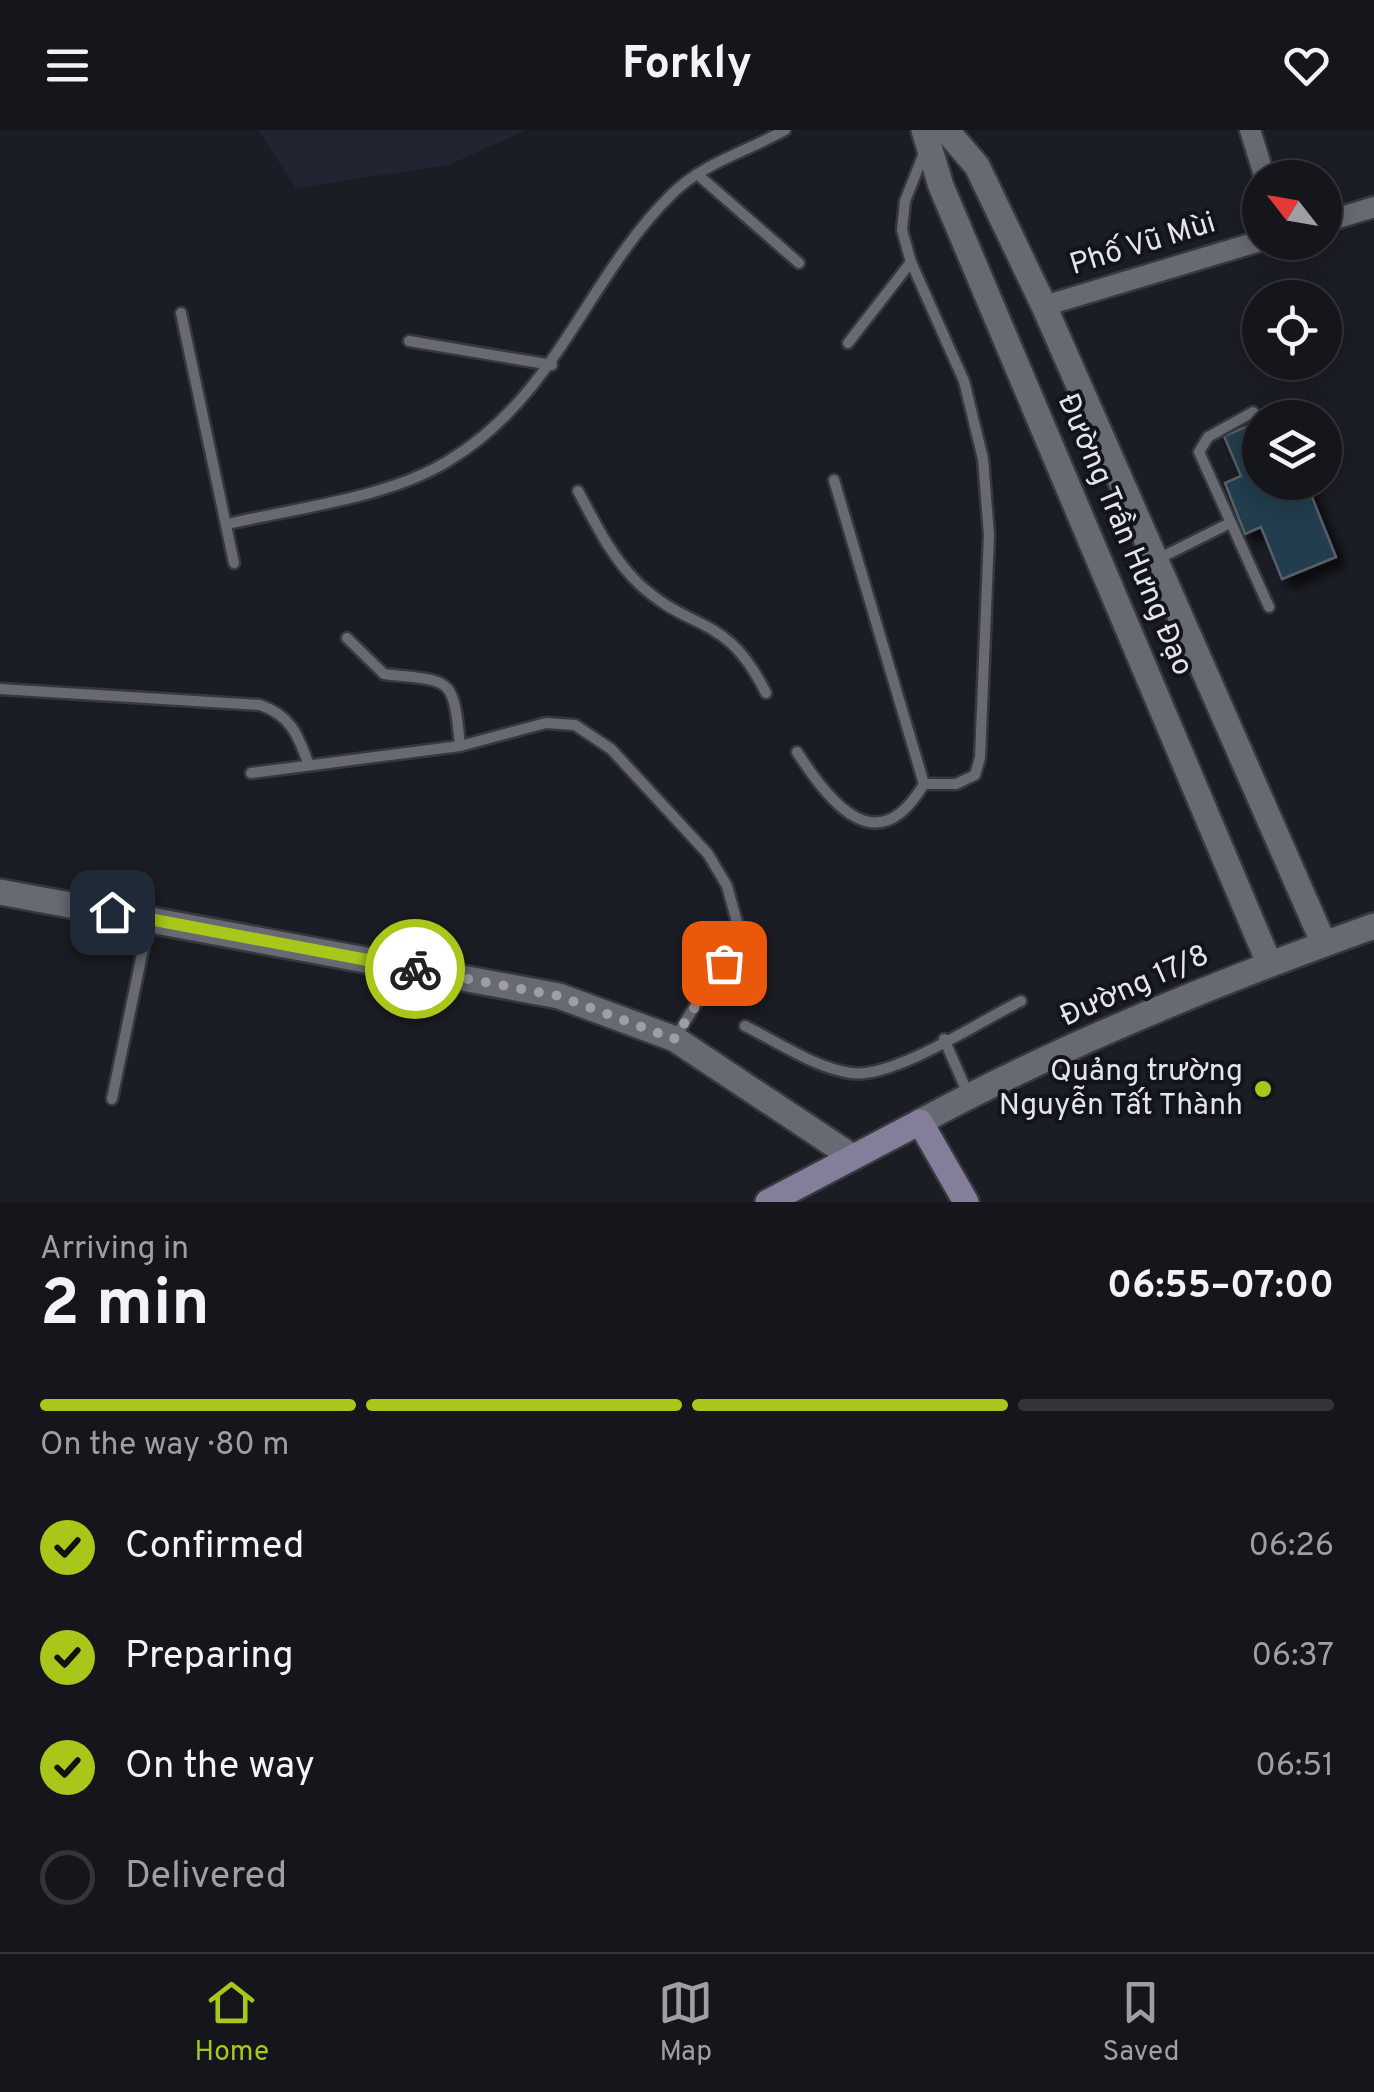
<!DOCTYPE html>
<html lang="en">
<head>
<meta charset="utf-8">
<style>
	body { margin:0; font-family:Overpass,sans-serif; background:#212328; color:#f1f3f6; height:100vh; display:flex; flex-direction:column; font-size:38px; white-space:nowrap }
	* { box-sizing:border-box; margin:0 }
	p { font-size:32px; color:#9d9fa3 }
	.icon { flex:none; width:55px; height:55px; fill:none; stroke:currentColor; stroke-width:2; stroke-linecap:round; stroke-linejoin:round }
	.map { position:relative; height:1072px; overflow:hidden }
	.side { display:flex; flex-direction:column; background:#14161b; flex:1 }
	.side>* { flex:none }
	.needle { width:65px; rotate:301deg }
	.buttons { position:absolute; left:1242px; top:30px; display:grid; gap:20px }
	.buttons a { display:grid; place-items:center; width:100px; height:100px; border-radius:50%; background:#14161b; box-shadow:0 5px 25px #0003,0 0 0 2px #33353a; font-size:50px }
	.pin { position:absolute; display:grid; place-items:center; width:85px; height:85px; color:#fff; margin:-42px; border-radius:20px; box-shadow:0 5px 15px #0006 }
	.courier { position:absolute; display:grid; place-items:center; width:100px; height:100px; margin:-50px; border:8px solid #a9c71b; border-radius:50%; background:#fff; color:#222; box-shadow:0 2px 12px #0007 }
	.headline em { font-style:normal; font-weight:700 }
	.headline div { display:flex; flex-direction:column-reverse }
	.headline { display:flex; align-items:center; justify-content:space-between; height:170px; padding:0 40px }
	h1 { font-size:65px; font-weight:700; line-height:75px }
	.bar { display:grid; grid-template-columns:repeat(4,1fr); gap:15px 10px; align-content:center; height:120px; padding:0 40px }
	.bar i { height:12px; border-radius:8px; background:#33353a }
	.bar .selected { background:#a9c71b }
	.bar p { grid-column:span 4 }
	ol { padding:0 40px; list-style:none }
	li { display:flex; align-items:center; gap:30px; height:110px }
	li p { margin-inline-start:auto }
	li .icon { padding:10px; border-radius:50%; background:#a9c71b; color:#111; stroke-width:4 }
	li:last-child { color:#9d9fa3 }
	li i { width:55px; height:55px; border:5px solid #33353a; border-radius:50% }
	header { display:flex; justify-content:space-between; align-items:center; height:130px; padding:0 40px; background:#14161b; font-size:45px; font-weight:700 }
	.tab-bar { display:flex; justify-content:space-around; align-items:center; height:140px; border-top:2px solid #33353a; background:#14161b; font-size:28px; color:#9d9fa3 }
	.tab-bar a { display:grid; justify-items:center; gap:5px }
	.tab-bar .selected { color:#a9c71b }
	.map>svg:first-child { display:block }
</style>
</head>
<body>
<header><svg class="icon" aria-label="menu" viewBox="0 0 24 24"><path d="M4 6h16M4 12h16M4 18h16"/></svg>Forkly<svg class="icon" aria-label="heart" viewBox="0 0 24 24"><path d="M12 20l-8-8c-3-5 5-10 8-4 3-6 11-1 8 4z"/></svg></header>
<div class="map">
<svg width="1374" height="1072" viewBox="0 0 1374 1072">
	<defs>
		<filter id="shadow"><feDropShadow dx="9" dy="9" stdDeviation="5" flood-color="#0009"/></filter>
	</defs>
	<rect width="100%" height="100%" fill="#1b1d24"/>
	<path fill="#212532" d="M258 0H526L449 35 296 58Z"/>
	<path fill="#223c4e" stroke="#565f65" stroke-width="2.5" filter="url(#shadow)" d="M1260 291V352H1306L1336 427 1282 449 1261 397 1245 404 1225 353 1241 346 1224 306Z"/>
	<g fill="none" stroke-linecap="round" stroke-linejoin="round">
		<defs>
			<g id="service">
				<path d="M924 23 905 71 902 100 911 132 964 251 983 329 989 405 980 628 975 645 956 654H924"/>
				<path d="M697 44 799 133"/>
				<path d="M181 183 234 433"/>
				<path d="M409 211 552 235"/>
				<path d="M848 213 911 132"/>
				<path d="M1253 282 1208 307 1199 322 1269 477"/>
				<path d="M578 361C595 393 612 428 638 453 692 504 726 482 766 563"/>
				<path d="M228 394C296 378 388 368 448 331 557 266 587 147 672 64 703 33 748 21 785 0"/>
				<path d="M1156 430 1228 394"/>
				<path d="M347 508 384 544C452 552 453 544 460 616"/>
				<path d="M0 559 260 575C292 586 298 606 309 635"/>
				<path d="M797 622C831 674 877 733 924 654L834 350"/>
				<path d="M251 643 460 616 546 593 575 595 611 619 708 724 727 756 740 803 675 908"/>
				<path d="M745 896C778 912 815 938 851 943 894 949 982 890 1021 871"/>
				<path d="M944 909 968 964"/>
				<path d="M112 969 149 790"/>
			</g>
			<g id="minor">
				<path d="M1250 0 1265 48"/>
				<path d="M1325 92 1374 77"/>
				<path d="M1044 176 1260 111"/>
			</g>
			<g id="tertiary">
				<path d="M924 0 941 56 1269 833"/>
				<path d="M946 0 977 36 1044 176 1324 814"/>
				<path d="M0 762 559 866 675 909 851 1026"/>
				<path d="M920 992C1064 914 1220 851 1374 796"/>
			</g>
			<path id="secondary" d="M768 1072 920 992 966 1072"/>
		</defs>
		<use href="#service" stroke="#37383e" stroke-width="15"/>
		<use href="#minor" stroke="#37383e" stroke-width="25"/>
		<use href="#tertiary" stroke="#37383e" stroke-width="30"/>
		<use href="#secondary" stroke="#37383e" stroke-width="30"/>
		<use href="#service" stroke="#676a73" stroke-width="10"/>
		<use href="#minor" stroke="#676a73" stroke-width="20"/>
		<use href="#tertiary" stroke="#676a73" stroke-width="25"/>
		<use href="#secondary" stroke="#847e9b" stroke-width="25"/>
	</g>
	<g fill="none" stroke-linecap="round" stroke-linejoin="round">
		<path stroke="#9d9fa5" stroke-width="10" stroke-dasharray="0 18" d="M415 839 559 866 674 909 724 833"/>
		<path stroke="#a9c71b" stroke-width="12" d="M112 782 415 839"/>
	</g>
	<circle fill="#a9c71b" stroke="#12141b" stroke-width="4" cx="1263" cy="959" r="10"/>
	<g text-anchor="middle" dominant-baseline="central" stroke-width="8" stroke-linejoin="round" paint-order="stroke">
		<g font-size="30" fill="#e3e5ea" stroke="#12141b">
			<text transform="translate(1143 115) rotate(-17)">Phố Vũ Mùi</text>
			<text transform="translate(1124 405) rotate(67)">Đường Trần Hưng Đạo</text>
			<text transform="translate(1135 857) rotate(-24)">Đường 17/8</text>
		</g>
		<g font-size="30" fill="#e3e5ea" stroke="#12141b" text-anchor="end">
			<text x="1243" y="942">Quảng trường<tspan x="1243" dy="34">Nguyễn Tất Thành</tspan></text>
		</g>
	</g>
</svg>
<div class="buttons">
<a><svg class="needle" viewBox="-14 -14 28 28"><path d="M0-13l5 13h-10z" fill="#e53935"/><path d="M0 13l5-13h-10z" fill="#9d9fa3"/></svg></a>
<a><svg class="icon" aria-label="locate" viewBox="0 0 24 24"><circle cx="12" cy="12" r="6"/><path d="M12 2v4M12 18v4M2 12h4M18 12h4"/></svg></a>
<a><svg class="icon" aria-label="layers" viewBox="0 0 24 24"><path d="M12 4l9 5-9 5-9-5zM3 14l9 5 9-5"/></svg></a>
</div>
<div class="pin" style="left:724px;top:833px;background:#ea580c"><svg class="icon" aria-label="bag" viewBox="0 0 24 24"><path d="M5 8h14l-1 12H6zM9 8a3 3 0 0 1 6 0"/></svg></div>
<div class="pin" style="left:112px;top:782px;background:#1f2937"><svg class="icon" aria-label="home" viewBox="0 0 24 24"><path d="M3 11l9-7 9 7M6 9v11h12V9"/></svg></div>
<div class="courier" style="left:415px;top:839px"><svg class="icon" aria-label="bike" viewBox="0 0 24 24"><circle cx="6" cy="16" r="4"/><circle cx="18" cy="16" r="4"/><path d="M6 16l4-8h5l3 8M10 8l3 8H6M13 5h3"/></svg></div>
</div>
<section class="side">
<div class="headline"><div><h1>2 min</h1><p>Arriving in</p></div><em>06:55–07:00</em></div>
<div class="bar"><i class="selected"></i><i class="selected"></i><i class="selected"></i><i></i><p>On the way · 80 m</p></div>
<ol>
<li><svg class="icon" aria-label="check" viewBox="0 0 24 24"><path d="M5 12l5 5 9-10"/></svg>Confirmed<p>06:26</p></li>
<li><svg class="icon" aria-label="check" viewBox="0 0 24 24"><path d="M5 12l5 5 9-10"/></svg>Preparing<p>06:37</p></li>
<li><svg class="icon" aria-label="check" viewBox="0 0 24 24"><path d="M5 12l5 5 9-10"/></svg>On the way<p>06:51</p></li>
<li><i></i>Delivered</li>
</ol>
</section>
<nav class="tab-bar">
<a class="selected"><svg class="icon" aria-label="home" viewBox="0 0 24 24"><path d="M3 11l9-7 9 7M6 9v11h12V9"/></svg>Home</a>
<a><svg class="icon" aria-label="map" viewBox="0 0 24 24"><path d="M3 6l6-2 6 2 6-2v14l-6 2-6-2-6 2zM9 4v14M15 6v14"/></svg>Map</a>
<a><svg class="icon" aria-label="saved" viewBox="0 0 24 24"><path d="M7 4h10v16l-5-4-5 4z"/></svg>Saved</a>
</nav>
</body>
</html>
